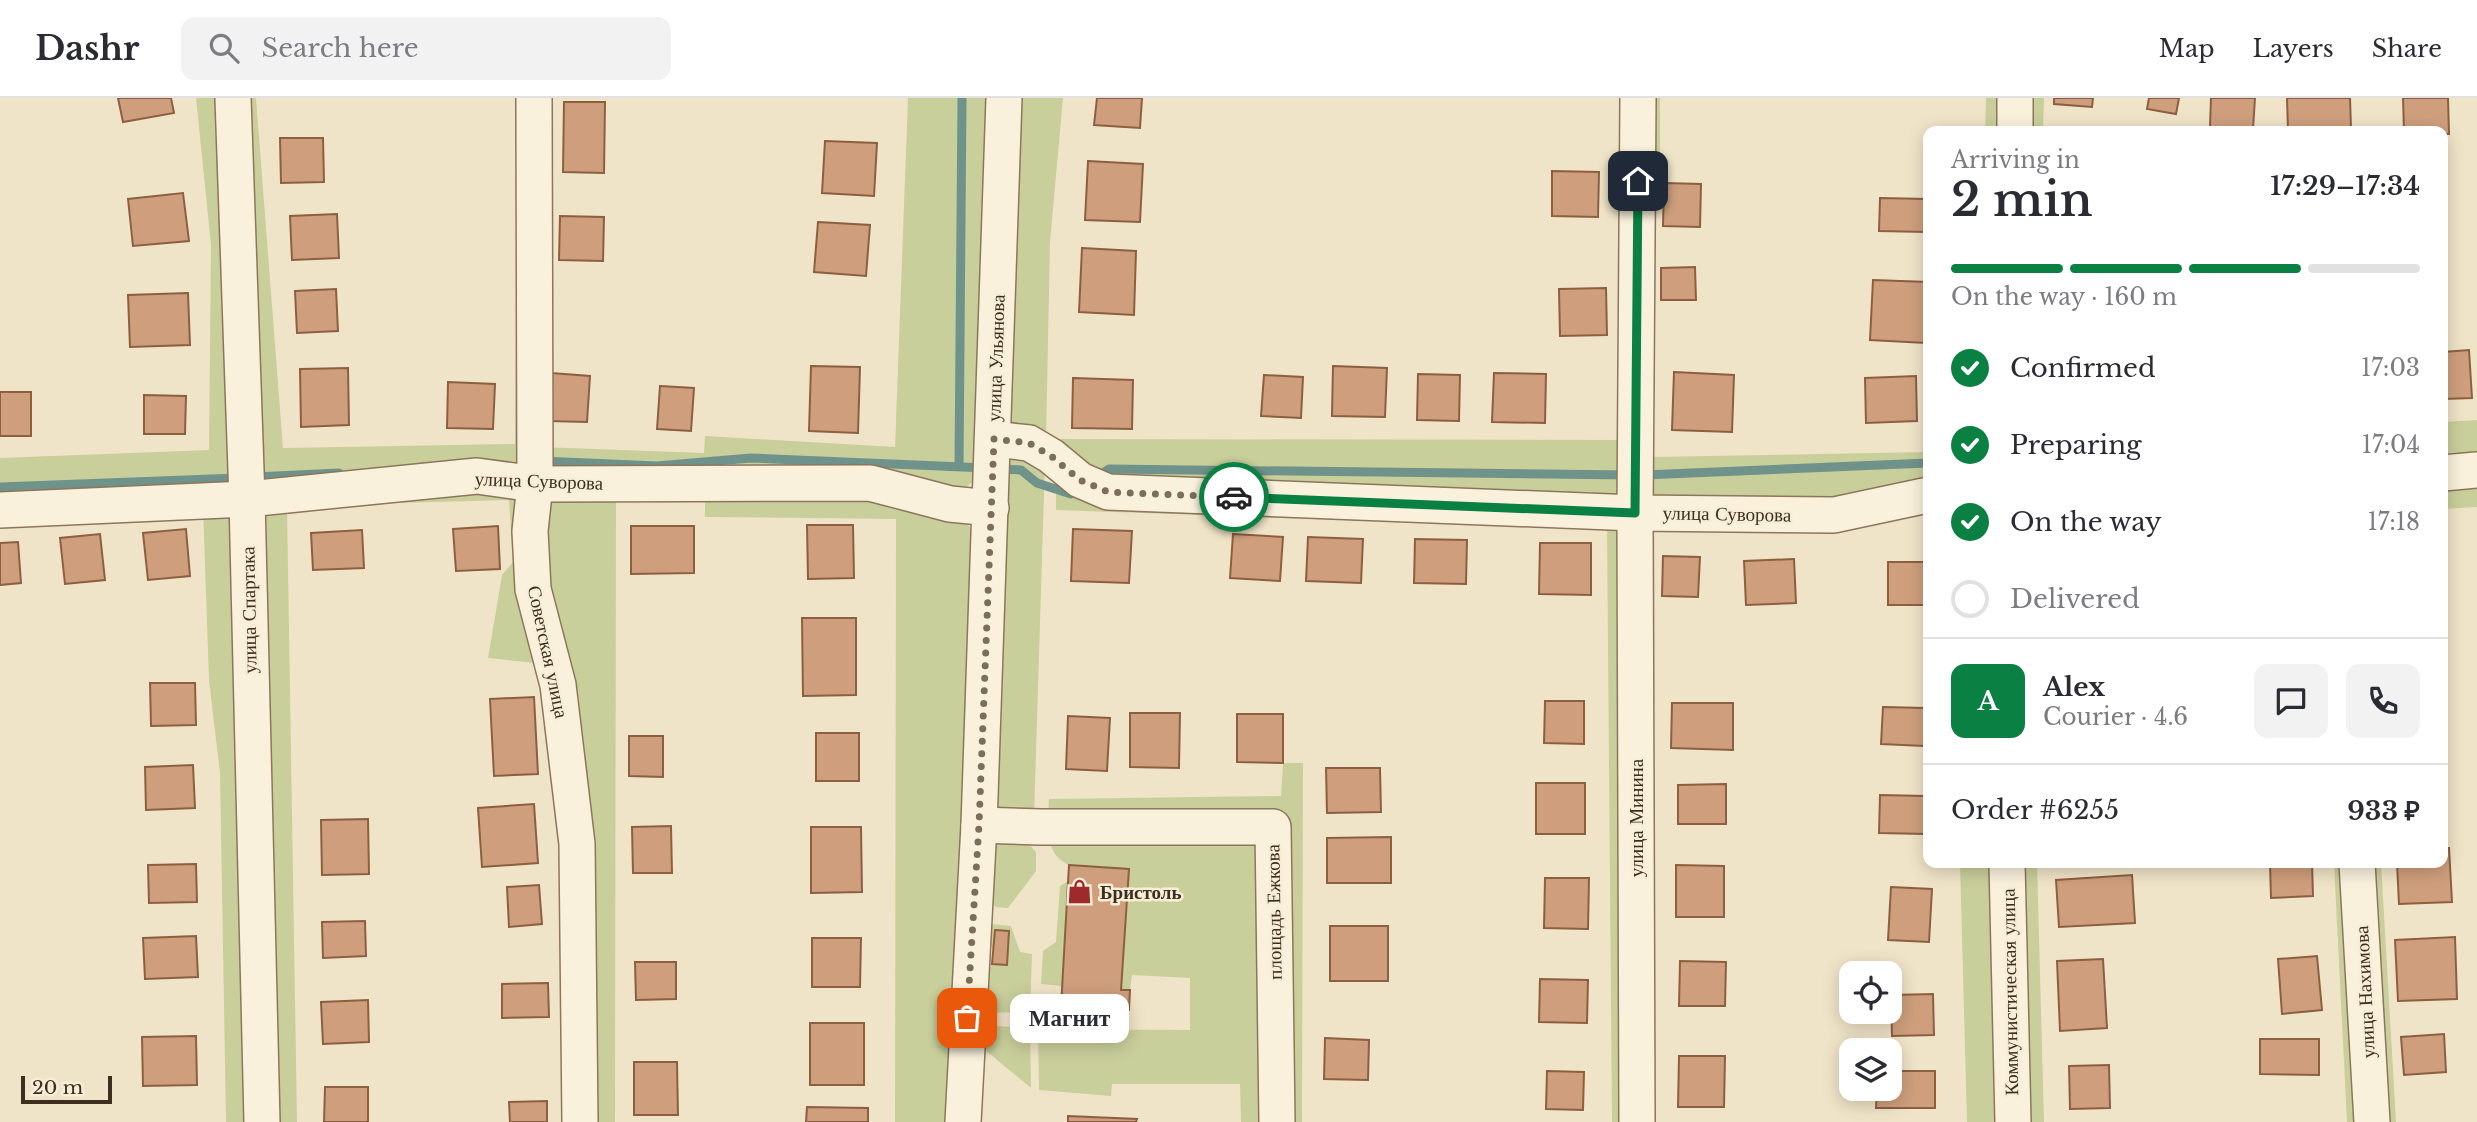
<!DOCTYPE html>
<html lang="en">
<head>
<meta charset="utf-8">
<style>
	body { margin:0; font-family:"Libre Baskerville",serif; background:#f2f2f3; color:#2b2b33; height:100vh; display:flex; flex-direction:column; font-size:26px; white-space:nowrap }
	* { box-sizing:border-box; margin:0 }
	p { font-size:23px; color:#7c7c81 }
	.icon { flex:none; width:38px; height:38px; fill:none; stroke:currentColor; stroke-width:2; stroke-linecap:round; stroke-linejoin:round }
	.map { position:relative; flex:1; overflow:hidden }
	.details { position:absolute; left:1923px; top:28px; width:525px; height:742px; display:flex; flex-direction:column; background:#fff; border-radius:14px; box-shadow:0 4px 18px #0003 }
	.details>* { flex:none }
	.fabs { position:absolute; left:1839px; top:863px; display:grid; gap:14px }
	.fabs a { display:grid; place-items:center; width:63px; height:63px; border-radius:14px; background:#fff; box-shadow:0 4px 18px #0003; font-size:35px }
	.scale { position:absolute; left:21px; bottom:18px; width:91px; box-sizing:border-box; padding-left:7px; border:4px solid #3d2e20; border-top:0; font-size:19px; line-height:24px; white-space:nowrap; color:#3d2e20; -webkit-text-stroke:5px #f7eed8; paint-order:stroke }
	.pin { position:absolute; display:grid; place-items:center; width:60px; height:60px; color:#fff; margin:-30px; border-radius:14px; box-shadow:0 4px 10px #0006 }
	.courier { position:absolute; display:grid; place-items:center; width:70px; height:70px; margin:-35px; border:5px solid #0b8043; border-radius:50%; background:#fff; color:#222; box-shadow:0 2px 9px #0007 }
	.bubble { position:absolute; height:49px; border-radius:14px; background:#fff; box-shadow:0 4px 18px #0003; font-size:23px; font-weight:600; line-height:49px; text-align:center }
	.overview em { font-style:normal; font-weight:600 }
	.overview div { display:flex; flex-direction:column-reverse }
	.overview { display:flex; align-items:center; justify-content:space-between; height:119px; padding:0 28px }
	h1 { font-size:46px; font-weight:600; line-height:52px }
	.bar { display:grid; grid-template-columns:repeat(4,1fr); gap:10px 7px; align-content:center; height:84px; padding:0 28px }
	.bar i { height:9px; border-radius:5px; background:#e1e1e2 }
	.bar .active { background:#0b8043 }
	.bar p { grid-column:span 4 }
	.line { display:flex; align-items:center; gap:18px; padding:0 28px; border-top:2px solid #e1e1e2 }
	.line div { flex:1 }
	.round { display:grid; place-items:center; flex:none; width:74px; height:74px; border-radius:14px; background:#f2f2f3 }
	ol { padding:0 28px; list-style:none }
	li { display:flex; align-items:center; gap:21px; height:77px }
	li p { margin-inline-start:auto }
	li .icon { padding:7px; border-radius:50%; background:#0b8043; color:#fff; stroke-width:4 }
	li:last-child { color:#7c7c81 }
	li i { width:38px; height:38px; border:4px solid #e1e1e2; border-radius:50% }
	header { display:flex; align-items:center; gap:42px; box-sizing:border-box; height:98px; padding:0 35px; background:#fff; border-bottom:2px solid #e1e1e2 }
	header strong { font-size:33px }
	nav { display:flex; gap:38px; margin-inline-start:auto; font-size:24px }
	.search { width:490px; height:63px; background:#f2f2f3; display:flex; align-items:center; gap:18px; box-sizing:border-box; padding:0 24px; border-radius:14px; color:#7c7c81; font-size:26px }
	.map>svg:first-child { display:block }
</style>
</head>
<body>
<header>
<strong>Dashr</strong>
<div class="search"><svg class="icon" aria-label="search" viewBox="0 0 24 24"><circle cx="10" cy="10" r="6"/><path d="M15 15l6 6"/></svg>Search here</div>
<nav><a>Map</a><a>Layers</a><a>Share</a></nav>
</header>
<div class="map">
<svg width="2477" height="1024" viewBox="0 0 2477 1024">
	<rect width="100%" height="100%" fill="#f0e4c8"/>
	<g fill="#c9cf9b">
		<path d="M196 0H226L239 393 0 406V360L209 352 211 147Z"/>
		<path d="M240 0H256L283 350 515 346 518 0 531 378 255 391Z"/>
		<path d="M908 0H990L978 379 959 395 540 379 541 349 704 355 705 338 895 349Z"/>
		<path d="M1019 0H1063L1050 144 1046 344 1008 327Z"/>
		<path d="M1644 0H1660V74L1649 75V359L1928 354V386L1836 409 1648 406Z"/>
		<path d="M1986 0H2006V33H1985Z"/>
		<path d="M2023 0H2044L2043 33H2022Z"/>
		<path d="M2477 322V362L2443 365V324Z"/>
		<path d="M1057 341 1626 342 1628 405 1111 386Z"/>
		<path d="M1006 353 1045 364 1034 720 993 716Z"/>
		<path d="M1056 371 1076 387 1627 421 1631 1024H1612L1607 431 1056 412Z"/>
		<path d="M2477 381V409L2443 411V384Z"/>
		<path d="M478 384 528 392 524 433 528 492 551 589 570 746 575 1024H569L570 788 551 589 535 565 488 560 502 477 513 464 509 402 287 408 297 1024H269L254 417 261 405Z"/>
		<path d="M869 392 966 425 978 437 949 1024H895L896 421 705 419V403H616L615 1024H589L540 489 541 395Z"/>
		<path d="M203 409 229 413 241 427 255 1024H226L220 675 209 582Z"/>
		<path d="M1283 665H1303L1302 1024H1241L1240 986H1112L1111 998 1039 992 1038 931 1190 932V880L1132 877 1130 892H1121L1129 771 1069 767C1043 756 1048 724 1049 701L1281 698Z"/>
		<path d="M991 737 1022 739 1036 754V773L1008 810 996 809 987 802Z"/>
		<path d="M1960 765H1998L2005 1024H1967Z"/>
		<path d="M2017 765H2037L2044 1024H2023Z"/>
		<path d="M2334 765H2352L2367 1024H2347Z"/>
		<path d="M2363 765H2381L2396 1024H2377Z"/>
		<path d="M1068 783 1062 888 1041 886 1043 853 1056 844 1060 788Z"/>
		<path d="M991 826 1011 828 1020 854 1032 856 1030 915 980 914 981 887 992 866H1007L1009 833 995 832 993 852 985 831Z"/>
		<path d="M1041 900 1061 901V909L1129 912V919L1040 916Z"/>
		<path d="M980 927 1030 930 1031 990 979 947Z"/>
	</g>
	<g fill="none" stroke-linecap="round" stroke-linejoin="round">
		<g stroke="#6f938a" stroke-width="9">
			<path d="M542 363 657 368 751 360 986 370"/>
			<path d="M959 368 962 0"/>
			<path d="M999 371 1021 372 1037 385 1071 396 1079 391"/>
			<path d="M1644 377 1928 365"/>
			<path d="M252 379 339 375"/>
			<path d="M1097 379 1109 371 1630 377"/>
			<path d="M0 389 238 380"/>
		</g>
	</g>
	<g fill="#cf9f7d" stroke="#8d5f41" stroke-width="2">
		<path d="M118 0H171L174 15 123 24Z"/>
		<path d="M1097 0H1142L1140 30 1094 27Z"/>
		<path d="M2054 0H2093L2092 9 2054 6Z"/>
		<path d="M2149 0H2179L2176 16 2147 11Z"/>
		<path d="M2211 0H2255L2253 31 2210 29Z"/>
		<path d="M2287 0H2350L2351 30 2288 33Z"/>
		<path d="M2403 0H2448L2449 36H2443V33H2404Z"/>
		<path d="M564 4H605L604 75 563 74Z"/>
		<path d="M280 40H323L324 84 281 85Z"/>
		<path d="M825 43 877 45 874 98 822 95Z"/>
		<path d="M1088 63 1143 66 1140 124 1085 122Z"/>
		<path d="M1552 73 1599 74 1598 119 1552 118Z"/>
		<path d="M1664 85 1701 86 1700 129 1663 128Z"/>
		<path d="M183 95 189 143 133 148 128 101Z"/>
		<path d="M1880 100 1927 101 1926 134 1879 133Z"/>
		<path d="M337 116 339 160 292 162 290 118Z"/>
		<path d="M560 118 604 119 603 163 559 162Z"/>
		<path d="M818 124 870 127 866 178 814 174Z"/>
		<path d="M1082 150 1136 153 1134 217 1079 214Z"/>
		<path d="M1695 169 1696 202H1661V170Z"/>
		<path d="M1873 182 1928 184 1926 245 1870 242Z"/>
		<path d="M1606 190 1607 237 1560 238 1559 191Z"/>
		<path d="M336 191 338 233 297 235 295 193Z"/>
		<path d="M188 195 190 247 130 249 128 197Z"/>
		<path d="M2469 252 2472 300 2443 301V254Z"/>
		<path d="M811 268 860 269 858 335 809 333Z"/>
		<path d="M1333 268 1387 270 1385 319 1332 318Z"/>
		<path d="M348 270 349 327 301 329 300 271Z"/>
		<path d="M1674 274 1734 277 1732 334 1672 332Z"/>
		<path d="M551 275 590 278 587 324 548 323Z"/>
		<path d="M1494 275 1546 276 1545 325 1492 324Z"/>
		<path d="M1418 276 1460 277 1459 323 1417 322Z"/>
		<path d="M1264 277 1303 279 1301 320 1261 318Z"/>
		<path d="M1916 278 1917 323 1866 325 1865 280Z"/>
		<path d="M1073 280 1133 282 1132 331 1072 330Z"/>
		<path d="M448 284 495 286 493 331 447 330Z"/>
		<path d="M660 288 694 290 691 333 657 331Z"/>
		<rect x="0" y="294" width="31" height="44"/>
		<path d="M144 297 186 298 185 336H144Z"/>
		<path d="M807 427H853L854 480 808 481Z"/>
		<path d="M498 428 500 471 456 473 453 431Z"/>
		<path d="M631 428H694V475L631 476Z"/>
		<path d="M186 431 190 478 148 482 143 435Z"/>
		<path d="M1073 431 1132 433 1129 485 1071 483Z"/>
		<path d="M362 432 364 470 313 472 311 435Z"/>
		<path d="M100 436 105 482 65 486 60 440Z"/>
		<path d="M1233 436 1283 439 1280 483 1230 480Z"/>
		<path d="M1308 439 1363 441 1361 485 1306 483Z"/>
		<path d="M1415 441 1467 442 1466 486 1414 485Z"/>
		<path d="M18 444 21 485 0 487V445Z"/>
		<path d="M1540 445H1591V497L1539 496Z"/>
		<path d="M1663 458 1700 459 1698 499 1662 498Z"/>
		<path d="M1794 461 1796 505 1746 507 1744 463Z"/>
		<rect x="1888" y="464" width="40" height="43"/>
		<path d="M802 520H856V597L803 598Z"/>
		<path d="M150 585H195L196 627 151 628Z"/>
		<path d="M534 599 538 676 494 678 490 601Z"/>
		<path d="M1545 603H1584V646L1544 645Z"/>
		<path d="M1672 605H1733V652L1671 650Z"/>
		<path d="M1883 609 1926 610 1924 648 1881 646Z"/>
		<path d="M1130 615H1180L1179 670 1130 669Z"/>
		<path d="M1237 616H1283V665L1237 664Z"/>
		<path d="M1068 618 1110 620 1107 673 1066 671Z"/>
		<rect x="816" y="635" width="43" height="48"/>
		<path d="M629 638H663V679L629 678Z"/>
		<path d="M193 667 195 710 146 712 145 669Z"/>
		<path d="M1326 670H1380L1381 714 1327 715Z"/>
		<rect x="1536" y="685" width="49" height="51"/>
		<path d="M1726 686V726H1678V687Z"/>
		<path d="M1880 697 1926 698 1925 736 1879 735Z"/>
		<path d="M534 706 538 765 482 769 478 710Z"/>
		<path d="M368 721 369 776 322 777 321 722Z"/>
		<path d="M671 728 672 775H633L632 729Z"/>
		<path d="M811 729H861L862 794 811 795Z"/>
		<path d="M1391 739V785H1327V740Z"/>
		<path d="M2443 750H2449L2452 804 2399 806 2397 765H2443Z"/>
		<path d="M2270 765H2312L2313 798 2271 800Z"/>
		<path d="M196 766 197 804 149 805 148 767Z"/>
		<path d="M1069 767 1129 771 1121 892H1130L1129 912 1061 909Z"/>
		<path d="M1676 767 1724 768V819H1676Z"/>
		<path d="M2132 777 2135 825 2059 829 2056 782Z"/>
		<path d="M1545 780H1589L1588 831 1544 830Z"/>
		<path d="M539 787 542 826 509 829 507 789Z"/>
		<path d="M1891 789 1932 791 1929 844 1888 842Z"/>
		<path d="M365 823 366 858 323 860 322 824Z"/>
		<rect x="1330" y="828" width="58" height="55"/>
		<path d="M995 832 1009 833 1007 867 992 866Z"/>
		<path d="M196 838 198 879 145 881 143 840Z"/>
		<path d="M2455 839 2457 901 2398 903 2395 842Z"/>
		<path d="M812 840H861L860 889H812Z"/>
		<path d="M2317 858 2322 912 2282 916 2278 861Z"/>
		<path d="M2103 861 2107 930 2060 933 2057 863Z"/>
		<path d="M1680 863 1726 864 1725 908H1679Z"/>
		<path d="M635 864H676V901L636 902Z"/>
		<path d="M1540 881 1588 882 1587 925 1539 924Z"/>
		<path d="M548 885 549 919 502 920V886Z"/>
		<path d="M1933 896 1934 937 1892 938 1891 897Z"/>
		<path d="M368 902 369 944 323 946 321 904Z"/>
		<rect x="810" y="925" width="54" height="62"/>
		<path d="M2444 936 2446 974 2404 977 2401 939Z"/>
		<path d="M196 938 197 987 143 988 142 939Z"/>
		<path d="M1325 940 1369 942 1368 982 1324 981Z"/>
		<path d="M2260 941H2319V977L2260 976Z"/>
		<path d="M1679 958H1725L1724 1009H1678Z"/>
		<path d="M634 964H677L678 1017H634Z"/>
		<path d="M2109 967 2110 1010 2070 1011 2069 968Z"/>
		<path d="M1547 973 1584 974 1583 1012 1546 1011Z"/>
		<path d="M1890 973H1935V1010H1876L1877 990H1890Z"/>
		<path d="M325 989H368V1024H324Z"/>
		<path d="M547 1003V1024H510L509 1004Z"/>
		<path d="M807 1009 868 1010V1024H806Z"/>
		<path d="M1068 1018 1137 1021 1136 1024H1068Z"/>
	</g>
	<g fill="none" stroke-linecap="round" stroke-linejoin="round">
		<defs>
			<g id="minor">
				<path d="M233 0 247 401 262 1024"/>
				<path d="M534 0 535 386 530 433 533 491 558 587 577 746 580 1024"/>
				<path d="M2015 33V0"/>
				<path d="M994 341 1029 345 1051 358 1080 382 1108 394 1635 415 1834 417 1928 397"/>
				<path d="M2443 375 2477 372"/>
				<path d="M0 412 247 401 477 378 535 386 870 385 950 406 991 410"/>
				<path d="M979 727 1040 729H1273L1277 1024"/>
				<path d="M2007 765 2013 1024"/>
				<path d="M2357 765 2372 1024"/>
				<path d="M963 1024 979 727 1004 0"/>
				<path d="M1637 1024 1635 415 1638 0"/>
			</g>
		</defs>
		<use href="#minor" stroke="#8d765c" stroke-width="38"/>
		<use href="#minor" stroke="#faf1dc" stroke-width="35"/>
	</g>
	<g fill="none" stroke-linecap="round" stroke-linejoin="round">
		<path stroke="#7c6e5b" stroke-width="7" stroke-dasharray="0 12.6" d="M967 920 979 727 994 341 1029 345 1051 358 1080 382 1108 394 1234 399"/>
		<path stroke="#0b8043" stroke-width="9" d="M1234 399 1635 415 1638 83"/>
	</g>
	<defs>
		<symbol id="shop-bare" viewBox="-9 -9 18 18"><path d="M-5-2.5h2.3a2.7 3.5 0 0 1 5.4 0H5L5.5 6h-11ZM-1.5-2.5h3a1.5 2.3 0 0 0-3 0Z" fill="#9e2a2b" stroke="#f7eed8" stroke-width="2.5" paint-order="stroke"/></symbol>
	</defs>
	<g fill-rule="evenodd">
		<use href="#shop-bare" x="1062" y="776" width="35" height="35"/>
	</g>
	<g text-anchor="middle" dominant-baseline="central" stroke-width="5" stroke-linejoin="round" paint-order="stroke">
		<g font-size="19" fill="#3d2e20" stroke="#f7eed8">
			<text transform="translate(996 260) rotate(-88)">улица Ульянова</text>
			<text transform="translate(539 383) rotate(2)">улица Суворова</text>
			<text transform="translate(1727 416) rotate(1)">улица Суворова</text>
			<text transform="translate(249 512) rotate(-91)">улица Спартака</text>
			<text transform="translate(548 554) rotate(78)">Советская улица</text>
			<text transform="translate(1636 720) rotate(-90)">улица Минина</text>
			<text transform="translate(1274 814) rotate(-91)">площадь Ежкова</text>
			<text transform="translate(2010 894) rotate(-91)">Коммунистическая улица</text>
			<text transform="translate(2365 894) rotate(-93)">улица Нахимова</text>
		</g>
		<g font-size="19" font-weight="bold" fill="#3d2e20" stroke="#f7eed8" text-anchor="start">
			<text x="1100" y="794">Бристоль</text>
		</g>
	</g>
</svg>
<div class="fabs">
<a><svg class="icon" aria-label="locate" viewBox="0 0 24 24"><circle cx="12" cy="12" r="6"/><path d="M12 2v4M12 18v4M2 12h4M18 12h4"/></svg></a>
<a><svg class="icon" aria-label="layers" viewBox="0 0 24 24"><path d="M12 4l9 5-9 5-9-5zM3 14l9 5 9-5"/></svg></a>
</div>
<div class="scale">20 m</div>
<div class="pin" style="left:967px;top:920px;background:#ea580c"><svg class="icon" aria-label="bag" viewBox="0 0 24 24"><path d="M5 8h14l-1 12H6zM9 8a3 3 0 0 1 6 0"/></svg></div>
<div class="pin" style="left:1638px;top:83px;background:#1f2937"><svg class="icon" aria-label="home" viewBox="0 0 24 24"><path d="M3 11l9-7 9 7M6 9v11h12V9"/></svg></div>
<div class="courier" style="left:1234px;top:399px"><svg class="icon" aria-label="car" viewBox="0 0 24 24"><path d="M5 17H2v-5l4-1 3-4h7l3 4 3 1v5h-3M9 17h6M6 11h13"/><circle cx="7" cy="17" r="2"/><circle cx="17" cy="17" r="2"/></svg></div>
<div class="bubble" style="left:1010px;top:896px;width:119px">Магнит</div>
<section class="details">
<div class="overview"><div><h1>2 min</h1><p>Arriving in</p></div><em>17:29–17:34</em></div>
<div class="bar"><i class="active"></i><i class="active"></i><i class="active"></i><i></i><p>On the way · 160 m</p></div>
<ol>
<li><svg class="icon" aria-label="check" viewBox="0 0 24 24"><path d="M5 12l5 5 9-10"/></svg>Confirmed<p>17:03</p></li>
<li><svg class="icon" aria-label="check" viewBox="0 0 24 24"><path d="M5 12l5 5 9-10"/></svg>Preparing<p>17:04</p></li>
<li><svg class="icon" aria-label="check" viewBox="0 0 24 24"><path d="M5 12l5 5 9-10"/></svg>On the way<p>17:18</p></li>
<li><i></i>Delivered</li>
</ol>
<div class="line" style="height:126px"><b class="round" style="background:#0b8043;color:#fff">A</b><div><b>Alex</b><p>Courier · 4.6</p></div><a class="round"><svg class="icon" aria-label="chat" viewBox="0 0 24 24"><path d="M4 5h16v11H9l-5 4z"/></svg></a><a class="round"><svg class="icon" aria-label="phone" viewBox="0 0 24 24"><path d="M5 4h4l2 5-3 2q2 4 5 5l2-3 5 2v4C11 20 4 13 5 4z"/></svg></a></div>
<div class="line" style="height:91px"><div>Order #6255</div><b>933 ₽</b></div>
</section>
</div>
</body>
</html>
